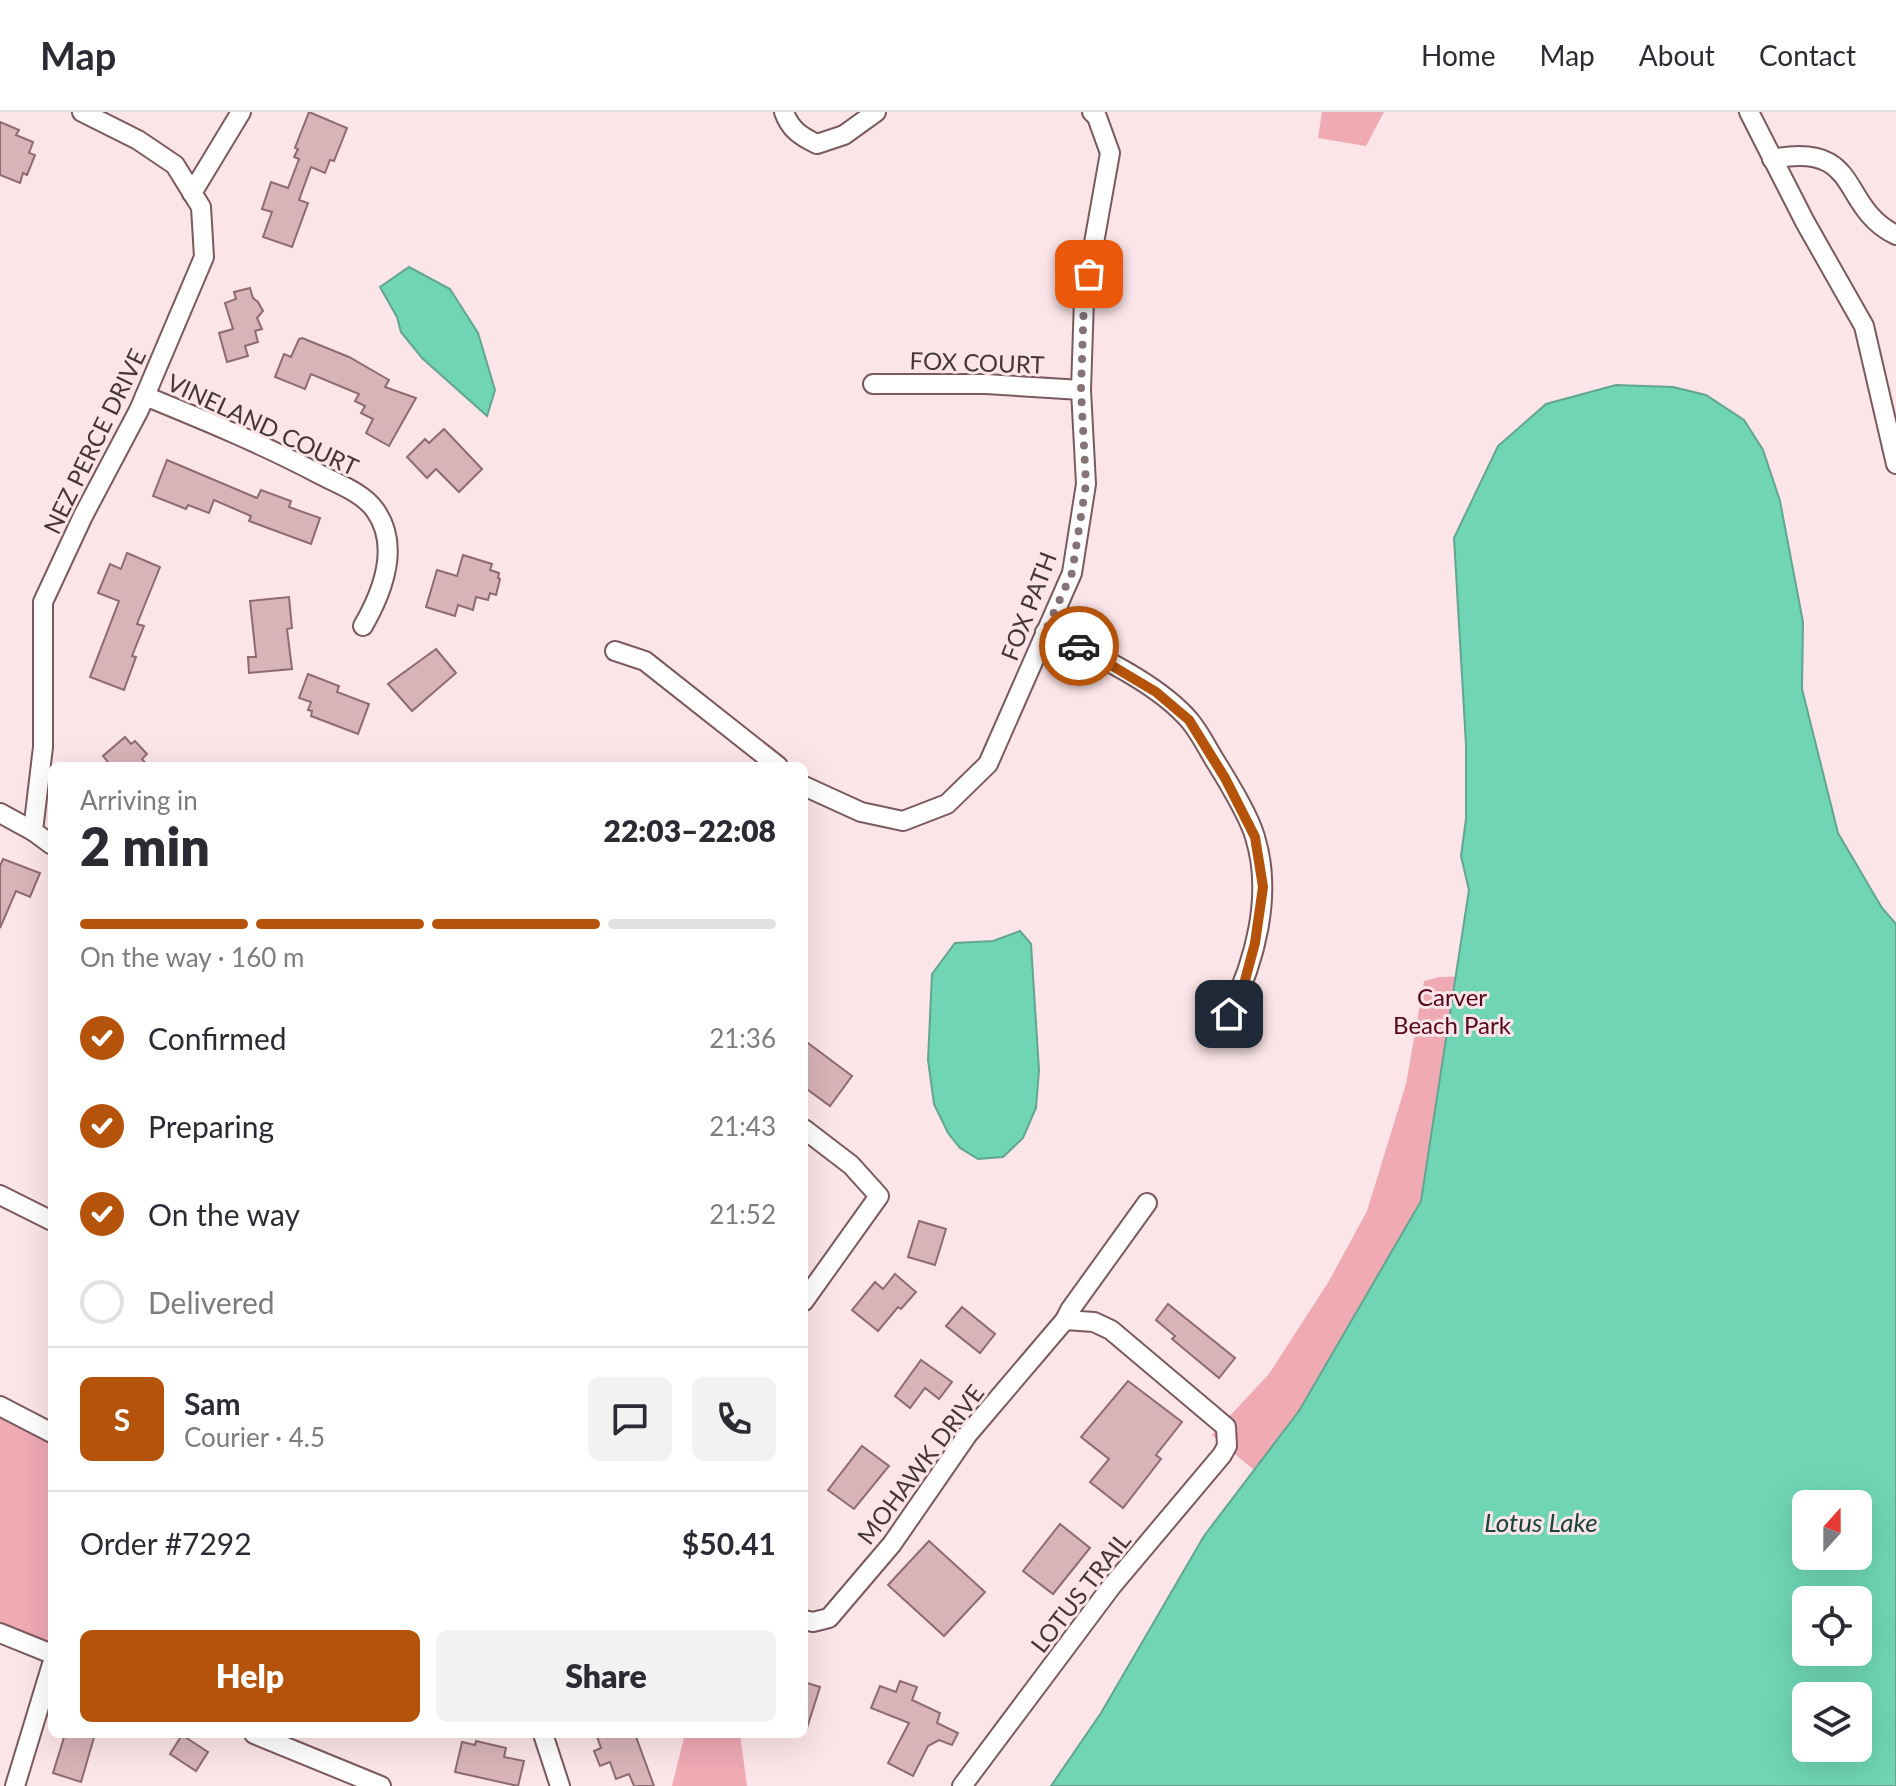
<!DOCTYPE html>
<html lang="en">
<head>
<meta charset="utf-8">
<style>
	body { margin:0; font-family:Lato,sans-serif; background:#f2f2f3; color:#2b2b33; height:100vh; display:flex; flex-direction:column; font-size:30px; white-space:nowrap }
	* { box-sizing:border-box; margin:0 }
	p { font-size:26px; color:#7c7c81 }
	.icon { flex:none; width:44px; height:44px; fill:none; stroke:currentColor; stroke-width:2; stroke-linecap:round; stroke-linejoin:round }
	.map { position:relative; flex:1; overflow:hidden }
	.details { position:absolute; left:48px; top:650px; width:760px; height:976px; display:flex; flex-direction:column; background:#fff; border-radius:12px; box-shadow:0 8px 32px #0002 }
	.details>* { flex:none }
	.needle { width:52px; rotate:21deg }
	.tools { position:absolute; left:1792px; top:1378px; display:grid; gap:16px }
	.tools a { display:grid; place-items:center; width:80px; height:80px; border-radius:12px; background:#fff; box-shadow:0 8px 32px #0002; font-size:40px }
	.pin { position:absolute; display:grid; place-items:center; width:68px; height:68px; color:#fff; margin:-34px; border-radius:16px; box-shadow:0 4px 12px #0006 }
	.courier { position:absolute; display:grid; place-items:center; width:80px; height:80px; margin:-40px; border:6px solid #b45309; border-radius:50%; background:#fff; color:#222; box-shadow:0 2px 10px #0007 }
	.summary em { font-style:normal; font-weight:800 }
	.summary div { display:flex; flex-direction:column-reverse }
	.summary { display:flex; align-items:center; justify-content:space-between; height:136px; padding:0 32px }
	h1 { font-size:52px; font-weight:800; line-height:60px }
	.bar { display:grid; grid-template-columns:repeat(4,1fr); gap:12px 8px; align-content:center; height:96px; padding:0 32px }
	.bar i { height:10px; border-radius:6px; background:#e1e1e2 }
	.bar .active { background:#b45309 }
	.bar p { grid-column:span 4 }
	.line { display:flex; align-items:center; gap:20px; padding:0 32px; border-top:2px solid #e1e1e2 }
	.line div { flex:1 }
	.round { display:grid; place-items:center; flex:none; width:84px; height:84px; border-radius:12px; background:#f2f2f3 }
	ol { padding:0 32px; list-style:none }
	li { display:flex; align-items:center; gap:24px; height:88px }
	li p { margin-inline-start:auto }
	li .icon { padding:8px; border-radius:50%; background:#b45309; color:#fff; stroke-width:4 }
	li:last-child { color:#7c7c81 }
	li i { width:44px; height:44px; border:4px solid #e1e1e2; border-radius:50% }
	.action { display:flex; gap:16px; margin-top:auto; padding:16px 32px }
	.action a { flex:1; height:92px; border-radius:12px; background:#b45309; color:#fff; font-size:32px; font-weight:800; line-height:92px; text-align:center }
	.action a+a { background:#f2f2f3; color:#2b2b33 }
	header { display:flex; align-items:center; gap:48px; box-sizing:border-box; height:112px; padding:0 40px; background:#fff; border-bottom:2px solid #e1e1e2 }
	header strong { font-size:38px }
	nav { display:flex; gap:44px; margin-inline-start:auto; font-size:28px }
	.map>svg:first-child { display:block }
</style>
</head>
<body>
<header>
<strong>Map</strong>
<nav><a>Home</a><a>Map</a><a>About</a><a>Contact</a></nav>
</header>
<div class="map">
<svg width="1896" height="1674" viewBox="0 0 1896 1674">
	<rect width="100%" height="100%" fill="#fce5e8"/>
	<g fill="#efaab4">
		<path d="M1322 0H1384L1366 34 1318 26Z"/>
		<path d="M1473 864 1432 1066 1397 1132 1299 1299 1254 1358 1212 1323 1269 1262 1329 1169 1367 1099 1406 972 1424 869 1439 865Z"/>
		<path d="M0 1294 52 1321V1542L0 1520Z"/>
		<path d="M685 1622H740L747 1674H672Z"/>
	</g>
	<g fill="#6fd5b5" stroke="#62a590" stroke-width="2" fill-rule="evenodd">
		<path d="M409 155 450 177 478 221 495 278 487 304 422 246 401 220 397 205 380 175Z"/>
		<path d="M1616 273 1673 275 1706 283 1744 308 1763 338 1780 389 1803 510 1802 577 1838 721 1882 796 1896 812V1674H1051L1101 1601 1204 1424 1299 1299 1421 1089 1469 778 1461 744 1466 707V633L1454 426 1498 334 1546 292ZM1858 1392V1444H1806V1392ZM1806 1488H1858V1540H1806ZM1806 1584H1858V1636H1806Z"/>
		<path d="M1020 819 1031 832 1039 958 1036 996 1023 1026 1003 1045 978 1047 960 1036 948 1021 934 992 928 948 932 862 955 831 993 829Z"/>
	</g>
	<g fill="#d8b3b8" stroke="#8d6b70" stroke-width="2">
		<path d="M309 0 347 16 334 49 330 48 325 61 311 55 299 88 308 91 292 135 263 125 272 100 262 97 271 70 288 76 299 47 294 45 298 37 295 36Z"/>
		<path d="M0 10 19 18 16 23 33 30 29 41 35 43 27 63 23 61 20 71 0 63Z"/>
		<path d="M250 176 253 186 258 190 263 199 257 206 262 217 255 219 258 230 245 234 248 244 227 250 219 221 233 217 225 191 236 187 234 180Z"/>
		<path d="M302 226 349 245 389 268 385 275 416 286 389 334 366 321 373 307 361 301 365 294 355 289 359 282 311 262 305 277 275 265 284 242 291 245 299 227Z"/>
		<path d="M444 317 482 357 459 380 436 357 427 366 407 345 425 327 429 331Z"/>
		<path d="M167 348 257 386 261 378 291 389 289 395 320 406 311 432 249 409 251 404 214 388 209 401 188 393 186 397 153 384Z"/>
		<path d="M127 441 160 455 137 512 144 514 132 544 136 545 124 578 90 565 119 489 98 481 110 452 121 457Z"/>
		<path d="M463 443 492 452 490 458 499 461 498 466 500 467 496 483 490 481 488 488 476 485 473 498 458 493 455 504 426 495 437 458 457 464Z"/>
		<path d="M289 485 292 516 287 517 292 557 249 561 248 545H256L250 489Z"/>
		<path d="M436 537 456 561 412 599 388 572Z"/>
		<path d="M308 562 339 574 337 580 369 592 358 622 311 604 312 599 308 598 311 590 299 586Z"/>
		<path d="M125 625 131 632 135 629 147 642 142 647 148 654H111L103 644Z"/>
		<path d="M3 747 40 761 30 785 16 779 0 816V754Z"/>
		<path d="M804 928 852 964 830 994 804 975Z"/>
		<path d="M919 1109 946 1117 935 1153 908 1145Z"/>
		<path d="M895 1162 916 1180 901 1197 898 1195 878 1219 852 1198 875 1170 883 1177Z"/>
		<path d="M1168 1192 1235 1246 1219 1266 1172 1227 1175 1224 1156 1208Z"/>
		<path d="M962 1195 995 1222 980 1241 946 1214Z"/>
		<path d="M921 1248 952 1270 939 1287 925 1276 910 1296 895 1284Z"/>
		<path d="M1128 1269 1182 1310 1156 1343 1161 1347 1123 1396 1090 1370 1109 1347 1081 1325Z"/>
		<path d="M862 1334 889 1354 854 1397 828 1378Z"/>
		<path d="M1060 1412 1090 1436 1053 1482 1023 1459Z"/>
		<path d="M929 1429 985 1480 944 1524 888 1473Z"/>
		<path d="M900 1569 917 1575 912 1588 940 1601 937 1611 958 1621 952 1633 939 1628 928 1634 913 1664 888 1651 909 1611 871 1596 880 1574 896 1580Z"/>
		<path d="M804 1570 820 1575 807 1616 804 1615Z"/>
		<path d="M65 1622H95L81 1670 53 1661Z"/>
		<path d="M596 1622H635L654 1674H634L629 1662 616 1667 610 1650 600 1654 594 1639 601 1636Z"/>
		<path d="M182 1623 208 1640 196 1659 170 1642Z"/>
		<path d="M476 1629 506 1636 504 1645 524 1649 518 1674 455 1660 462 1630 475 1633Z"/>
	</g>
	<g fill="none" stroke-linecap="round" stroke-linejoin="round">
		<defs>
			<g id="minor">
				<path d="M784 0C790 17 800 24 817 32L844 23 876 0"/>
				<path d="M1749 0 1805 110 1864 214 1896 352"/>
				<path d="M1772 47C1863 29 1838 95 1896 123"/>
				<path d="M192 81 241 0"/>
				<path d="M873 272H986L1081 278"/>
				<path d="M145 284C204 308 262 332 319 362 338 372 362 380 375 398 401 434 382 481 363 514"/>
				<path d="M1045 520C1090 539 1158 571 1190 609 1201 622 1209 640 1219 655 1231 675 1249 704 1255 725 1273 783 1255 850 1229 902"/>
				<path d="M615 539 645 549 778 654"/>
				<path d="M804 674 861 700 903 709 947 692 988 652 1072 461 1086 372 1081 278 1084 187 1110 41 1097 5 1092 0"/>
				<path d="M0 701 33 719"/>
				<path d="M52 733 33 719 43 635V490L83 404 139 298 204 145 201 95 175 53 138 28 82 0"/>
				<path d="M804 1017 851 1053 879 1084 804 1189"/>
				<path d="M0 1083 52 1109"/>
				<path d="M0 1294 52 1321"/>
				<path d="M804 1508 813 1510 829 1506 892 1432 968 1322 1065 1208 1070 1198 1147 1091"/>
				<path d="M0 1521 52 1542"/>
				<path d="M254 1622 381 1674"/>
				<path d="M543 1622 560 1674"/>
				<path d="M15 1674 52 1552"/>
				<path d="M962 1674 1111 1475 1222 1343 1227 1334 1226 1315 1111 1218 1094 1210 1065 1208"/>
			</g>
		</defs>
		<use href="#minor" stroke="#7a5a5e" stroke-width="22"/>
		<use href="#minor" stroke="#fff" stroke-width="18"/>
	</g>
	<g fill="none" stroke-linecap="round" stroke-linejoin="round">
		<path stroke="#857376" stroke-width="8" stroke-dasharray="0 14.4" d="M1079 534 1045 520 1072 461 1086 372 1081 278 1084 187 1089 162"/>
		<path stroke="#b45309" stroke-width="10" d="M1079 534 1156 580 1189 608 1225 666 1255 725 1263 775 1255 831 1244 872 1229 902"/>
	</g>
	<g text-anchor="middle" dominant-baseline="central" stroke-width="6" stroke-linejoin="round" paint-order="stroke">
		<g font-size="24" fill="#453638" stroke="#fce5e8">
			<text transform="translate(977 250) rotate(2)">FOX COURT</text>
			<text transform="translate(263 312) rotate(25)">VINELAND COURT</text>
			<text transform="translate(94 329) rotate(-64)">NEZ PERCE DRIVE</text>
			<text transform="translate(1028 494) rotate(-69)">FOX PATH</text>
			<text transform="translate(920 1352) rotate(-53)">MOHAWK DRIVE</text>
			<text transform="translate(1080 1480) rotate(-52)">LOTUS TRAIL</text>
		</g>
		<g font-size="24" fill="#54051f" stroke="#fce5e8">
			<text x="1452" y="884">Carver<tspan x="1452" dy="28">Beach Park</tspan></text>
		</g>
		<g font-size="26" font-style="italic" fill="#184538" stroke="#fce5e8">
			<text x="1541" y="1410">Lotus Lake</text>
		</g>
	</g>
</svg>
<div class="tools">
<a><svg class="needle" viewBox="-14 -14 28 28"><path d="M0-13l5 13h-10z" fill="#e53935"/><path d="M0 13l5-13h-10z" fill="#7c7c81"/></svg></a>
<a><svg class="icon" aria-label="locate" viewBox="0 0 24 24"><circle cx="12" cy="12" r="6"/><path d="M12 2v4M12 18v4M2 12h4M18 12h4"/></svg></a>
<a><svg class="icon" aria-label="layers" viewBox="0 0 24 24"><path d="M12 4l9 5-9 5-9-5zM3 14l9 5 9-5"/></svg></a>
</div>
<div class="pin" style="left:1089px;top:162px;background:#ea580c"><svg class="icon" aria-label="bag" viewBox="0 0 24 24"><path d="M5 8h14l-1 12H6zM9 8a3 3 0 0 1 6 0"/></svg></div>
<div class="pin" style="left:1229px;top:902px;background:#1f2937"><svg class="icon" aria-label="home" viewBox="0 0 24 24"><path d="M3 11l9-7 9 7M6 9v11h12V9"/></svg></div>
<div class="courier" style="left:1079px;top:534px"><svg class="icon" aria-label="car" viewBox="0 0 24 24"><path d="M5 17H2v-5l4-1 3-4h7l3 4 3 1v5h-3M9 17h6M6 11h13"/><circle cx="7" cy="17" r="2"/><circle cx="17" cy="17" r="2"/></svg></div>
<section class="details">
<div class="summary"><div><h1>2 min</h1><p>Arriving in</p></div><em>22:03–22:08</em></div>
<div class="bar"><i class="active"></i><i class="active"></i><i class="active"></i><i></i><p>On the way · 160 m</p></div>
<ol>
<li><svg class="icon" aria-label="check" viewBox="0 0 24 24"><path d="M5 12l5 5 9-10"/></svg>Confirmed<p>21:36</p></li>
<li><svg class="icon" aria-label="check" viewBox="0 0 24 24"><path d="M5 12l5 5 9-10"/></svg>Preparing<p>21:43</p></li>
<li><svg class="icon" aria-label="check" viewBox="0 0 24 24"><path d="M5 12l5 5 9-10"/></svg>On the way<p>21:52</p></li>
<li><i></i>Delivered</li>
</ol>
<div class="line" style="height:144px"><b class="round" style="background:#b45309;color:#fff">S</b><div><b>Sam</b><p>Courier · 4.5</p></div><a class="round"><svg class="icon" aria-label="chat" viewBox="0 0 24 24"><path d="M4 5h16v11H9l-5 4z"/></svg></a><a class="round"><svg class="icon" aria-label="phone" viewBox="0 0 24 24"><path d="M5 4h4l2 5-3 2q2 4 5 5l2-3 5 2v4C11 20 4 13 5 4z"/></svg></a></div>
<div class="line" style="height:104px"><div>Order #7292</div><b>$50.41</b></div>
<div class="action"><a>Help</a><a>Share</a></div>
</section>
</div>
</body>
</html>
